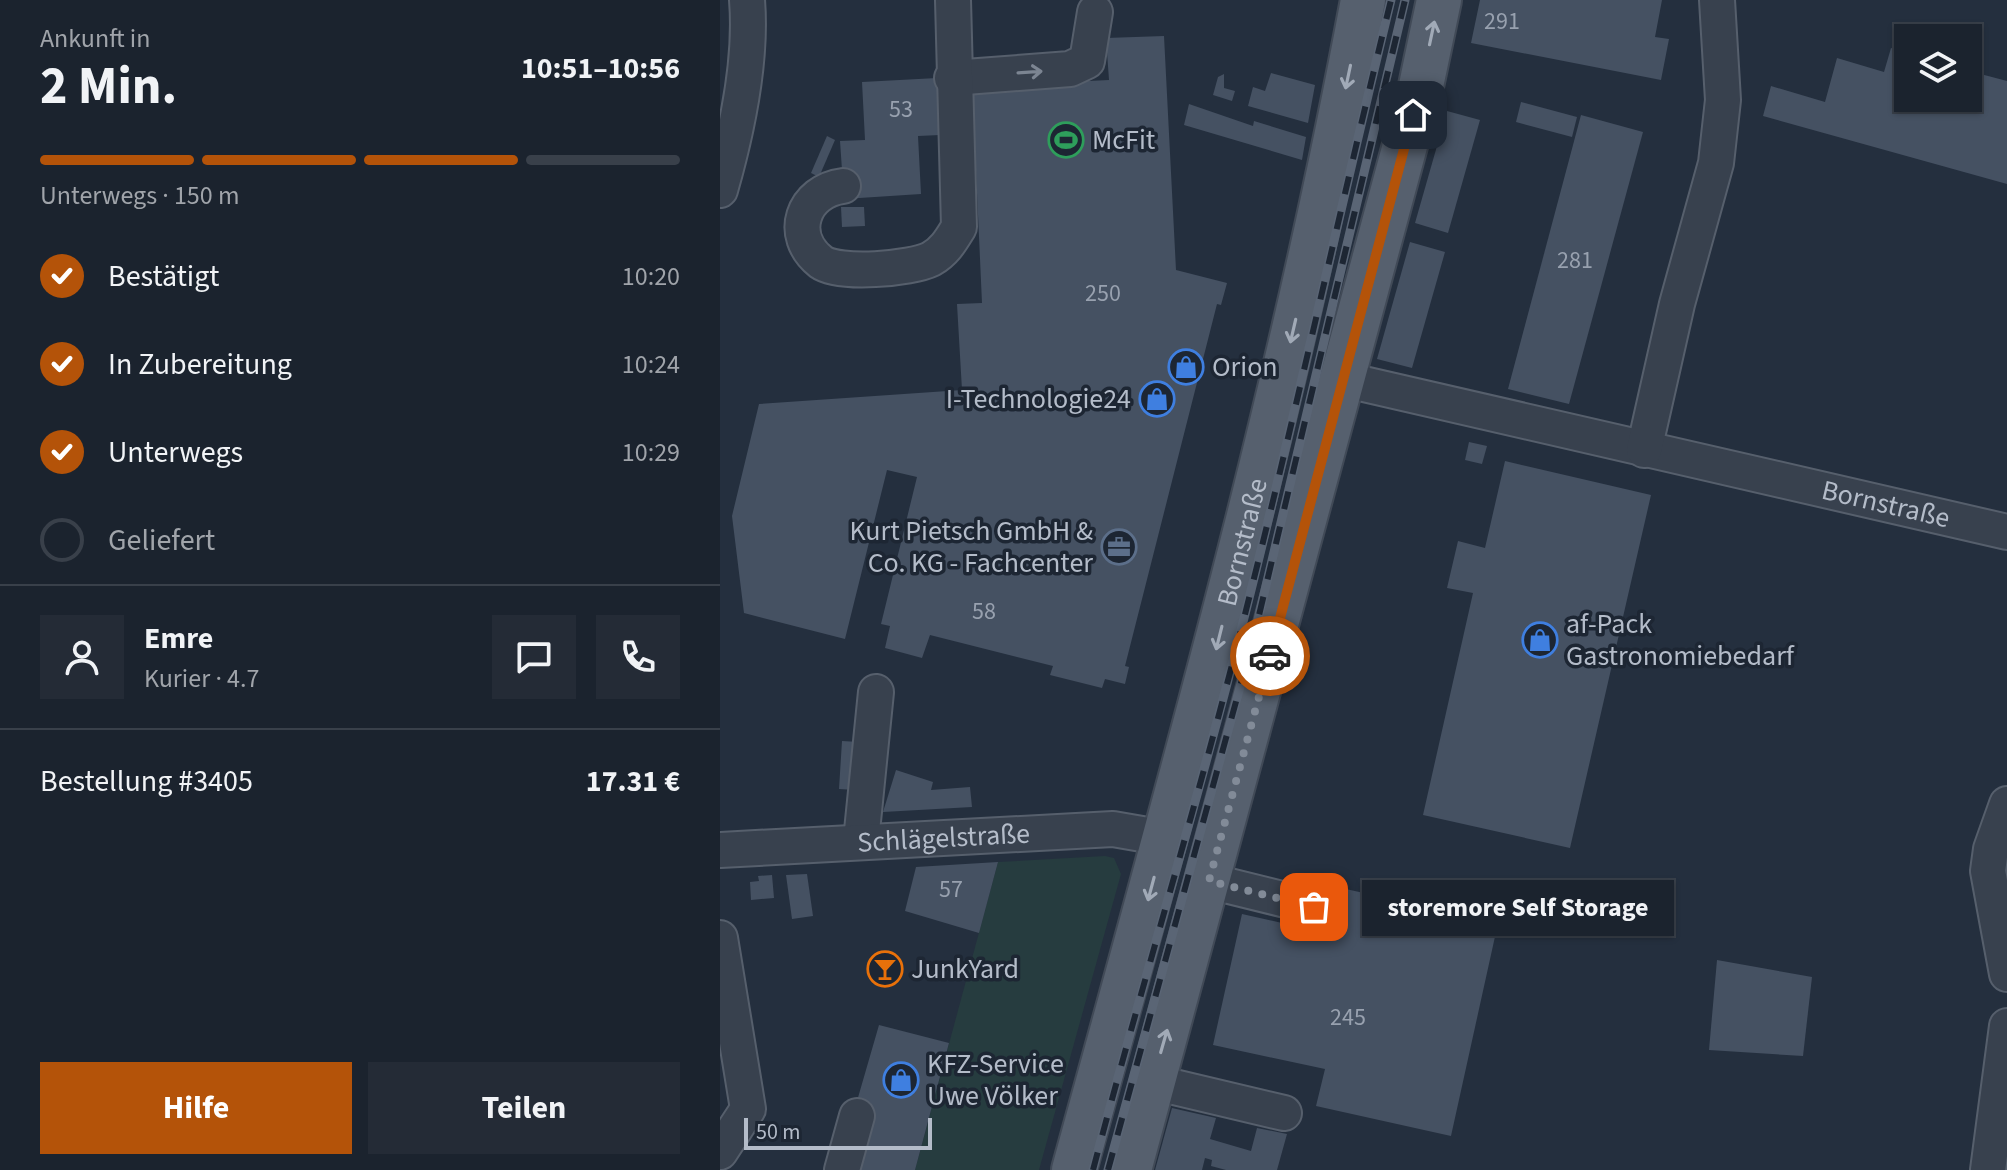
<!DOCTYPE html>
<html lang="de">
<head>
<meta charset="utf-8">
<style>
	body { margin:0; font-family:"Source Sans 3",sans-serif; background:#242b36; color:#f1f3f6; height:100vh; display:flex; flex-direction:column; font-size:30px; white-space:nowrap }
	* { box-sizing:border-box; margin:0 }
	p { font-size:26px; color:#a0a4aa }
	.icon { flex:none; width:44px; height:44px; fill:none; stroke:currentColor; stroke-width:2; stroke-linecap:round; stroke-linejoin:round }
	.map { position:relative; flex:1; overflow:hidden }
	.drawer { display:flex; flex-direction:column; background:#1b232e; width:720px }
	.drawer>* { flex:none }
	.controls { position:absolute; left:1174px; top:24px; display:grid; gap:16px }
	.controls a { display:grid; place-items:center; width:88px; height:88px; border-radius:0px; background:#1b232e; box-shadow:0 2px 6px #0004,0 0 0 2px #39404a; font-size:40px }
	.scale { position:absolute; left:24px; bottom:20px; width:188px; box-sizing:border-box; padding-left:8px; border:4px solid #b4bcc9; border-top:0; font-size:22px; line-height:28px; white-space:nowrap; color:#b4bcc9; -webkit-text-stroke:6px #1d2633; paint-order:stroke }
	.pin { position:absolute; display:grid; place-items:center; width:68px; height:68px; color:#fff; margin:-34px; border-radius:16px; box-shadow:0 4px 12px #0006 }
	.courier { position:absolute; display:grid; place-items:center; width:80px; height:80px; margin:-40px; border:6px solid #b45309; border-radius:50%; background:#fff; color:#222; box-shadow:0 2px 10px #0007 }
	.bubble { position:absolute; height:56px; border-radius:0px; background:#1b232e; box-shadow:0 2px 6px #0004,0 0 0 2px #39404a; font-size:26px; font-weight:700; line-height:56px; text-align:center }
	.summary em { font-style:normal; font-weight:700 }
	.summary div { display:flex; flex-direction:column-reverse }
	.summary { display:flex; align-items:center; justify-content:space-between; height:136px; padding:0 40px }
	h1 { font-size:52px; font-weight:700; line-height:60px }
	.bar { display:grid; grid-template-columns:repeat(4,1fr); gap:12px 8px; align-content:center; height:96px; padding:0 40px }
	.bar i { height:10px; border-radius:6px; background:#39404a }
	.bar .on { background:#b45309 }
	.bar p { grid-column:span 4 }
	.line { display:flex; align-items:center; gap:20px; padding:0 40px; border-top:2px solid #39404a }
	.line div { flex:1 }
	.round { display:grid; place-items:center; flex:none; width:84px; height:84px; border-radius:0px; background:#242b36 }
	ol { padding:0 40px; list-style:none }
	li { display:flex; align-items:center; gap:24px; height:88px }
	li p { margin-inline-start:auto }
	li .icon { padding:8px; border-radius:50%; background:#b45309; color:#fff; stroke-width:4 }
	li:last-child { color:#a0a4aa }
	li i { width:44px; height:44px; border:4px solid #39404a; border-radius:50% }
	.button { display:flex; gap:16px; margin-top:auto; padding:16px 40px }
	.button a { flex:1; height:92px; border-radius:0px; background:#b45309; color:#fff; font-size:32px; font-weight:700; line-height:92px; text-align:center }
	.button a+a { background:#242b36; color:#f1f3f6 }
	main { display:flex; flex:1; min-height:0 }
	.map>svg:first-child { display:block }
</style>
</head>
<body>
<main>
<section class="drawer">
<div class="summary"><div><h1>2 Min.</h1><p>Ankunft in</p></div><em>10:51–10:56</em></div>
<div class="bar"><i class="on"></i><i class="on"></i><i class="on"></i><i></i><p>Unterwegs · 150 m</p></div>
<ol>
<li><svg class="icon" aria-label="check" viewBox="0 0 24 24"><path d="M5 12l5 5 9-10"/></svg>Bestätigt<p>10:20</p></li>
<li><svg class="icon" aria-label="check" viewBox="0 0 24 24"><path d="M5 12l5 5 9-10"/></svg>In Zubereitung<p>10:24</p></li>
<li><svg class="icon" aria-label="check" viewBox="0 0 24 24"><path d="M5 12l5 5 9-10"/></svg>Unterwegs<p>10:29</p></li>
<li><i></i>Geliefert</li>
</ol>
<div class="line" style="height:144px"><a class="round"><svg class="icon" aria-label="person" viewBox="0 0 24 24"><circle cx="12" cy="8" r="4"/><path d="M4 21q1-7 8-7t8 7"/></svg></a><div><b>Emre</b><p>Kurier · 4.7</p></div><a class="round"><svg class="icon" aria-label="chat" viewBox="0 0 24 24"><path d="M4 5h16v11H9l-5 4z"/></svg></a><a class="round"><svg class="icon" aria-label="phone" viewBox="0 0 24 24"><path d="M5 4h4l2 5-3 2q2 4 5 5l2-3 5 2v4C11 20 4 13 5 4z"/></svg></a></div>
<div class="line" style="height:104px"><div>Bestellung #3405</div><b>17.31 €</b></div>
<div class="button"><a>Hilfe</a><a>Teilen</a></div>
</section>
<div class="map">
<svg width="1287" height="1170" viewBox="0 0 1287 1170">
	<rect width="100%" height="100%" fill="#242f3e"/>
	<path fill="#263c3f" d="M385 856 394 858 401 874 319 1170H195L278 862Z"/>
	<g fill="#455162">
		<path d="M760 0H942L935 37 949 39 941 80 751 43Z"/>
		<path d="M444 36 456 270 507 283 501 305 497 304 405 666 409 667 405 684 385 679 382 688 330 675 333 666 210 635 202 658 165 648 170 626 161 624 197 477 167 470 125 639 24 613 12 516 39 404 242 390 237 304 262 303 254 126H248L246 87 389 80 386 38Z"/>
		<path d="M1171 48 1188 53V98H1248V54L1258 57 1253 72 1287 81V184L1043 116 1051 86 1105 102 1117 58 1164 72Z"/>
		<path d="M551 73 595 85 588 123 528 106 533 87 545 91Z"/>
		<path d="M504 74V88L515 91 512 101 493 95 498 77Z"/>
		<path d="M217 78 220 135 198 136 201 194 124 199 120 141 145 140 142 82Z"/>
		<path d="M801 102 857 117 852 137 796 122Z"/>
		<path d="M469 104 533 126 534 121 586 137 582 160 464 125Z"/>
		<path d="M727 111 760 120 728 233 695 223Z"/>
		<path d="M861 115 923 132 849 404 788 389Z"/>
		<path d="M107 136 115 140 99 177 91 173Z"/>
		<path d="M121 207H144L145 226 122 227Z"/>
		<path d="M690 242 725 252 692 368 657 359Z"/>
		<path d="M749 442 767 446 762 464 745 460Z"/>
		<path d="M785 461 931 495 850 848 703 815 753 593 727 588 738 541 765 548Z"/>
		<path d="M122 741 139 742 136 790 119 789Z"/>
		<path d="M176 770 213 782 211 790 250 787 252 807 163 812Z"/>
		<path d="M278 862 259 933 185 911 196 867Z"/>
		<path d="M87 874 93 916 72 919 66 875Z"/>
		<path d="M52 875 54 898 31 900 30 882 39 881 38 876Z"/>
		<path d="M599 883 778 923 731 1136 596 1106 605 1069 493 1045 522 914 589 929Z"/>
		<path d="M997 960 1092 977 1083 1056 989 1050Z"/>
		<path d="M159 1025 229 1043 195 1170H133L151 1105 137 1101Z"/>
		<path d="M452 1108 496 1118 490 1139 531 1151 537 1128 567 1134 557 1170H506L491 1166 492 1160 485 1158 482 1170H435Z"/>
	</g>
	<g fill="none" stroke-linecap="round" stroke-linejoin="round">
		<defs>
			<g id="minor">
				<path d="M232 78 350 69 367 61 375 12"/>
				<path d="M123 186C83 191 67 235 101 262 119 275 191 269 211 259 225 251 231 240 239 227L233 0"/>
				<path d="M0 190C17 131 32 62 27 0"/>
				<path id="s1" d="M622 379 1287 532"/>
				<path d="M924 450 957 304 996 163 1003 100 997 0"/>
				<path d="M1287 804 1271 849 1268 871 1287 974"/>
				<path d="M141 841 156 692"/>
				<path id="s2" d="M0 850 393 829 445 838"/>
				<path d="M489 881 594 907"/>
				<path d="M0 938 28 1109 0 1152"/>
				<path d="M433 1082 564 1113"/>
				<path d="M122 1170 137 1116"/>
				<path d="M1268 1170 1287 1026"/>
			</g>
			<g id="major">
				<path id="s3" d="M354 1170C460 782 570 395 643 0"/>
				<path d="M409 1170 701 86 719 0"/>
			</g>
		</defs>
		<use href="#minor" stroke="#565f6c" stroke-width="38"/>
		<use href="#major" stroke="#414a57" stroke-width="48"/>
		<use href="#minor" stroke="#38414e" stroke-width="34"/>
		<use href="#major" stroke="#56606e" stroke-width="44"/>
		<defs>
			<g id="rail">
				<path d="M373 1170C421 988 476 808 522 626 575 418 620 208 671 0"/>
				<path d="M388 1170 535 632 685 0"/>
			</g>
		</defs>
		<use href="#rail" stroke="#5a6575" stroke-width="9"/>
		<use href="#rail" stroke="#1d2633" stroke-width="6" stroke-dasharray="18" stroke-linecap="butt"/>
	</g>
	<defs><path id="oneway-shaft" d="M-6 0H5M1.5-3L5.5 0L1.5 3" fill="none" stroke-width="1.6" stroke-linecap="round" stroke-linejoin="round" transform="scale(2)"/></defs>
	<g stroke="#a1aab7">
		<use href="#oneway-shaft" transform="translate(712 33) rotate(-78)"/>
		<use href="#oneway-shaft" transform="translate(628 77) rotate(102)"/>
		<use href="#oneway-shaft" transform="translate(573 331) rotate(103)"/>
		<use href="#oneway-shaft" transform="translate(499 638) rotate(104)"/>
		<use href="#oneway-shaft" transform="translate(431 889) rotate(105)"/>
		<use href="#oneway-shaft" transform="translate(444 1041) rotate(-74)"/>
	</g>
	<use stroke="#7c8592" href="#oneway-shaft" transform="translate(310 72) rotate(-4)"/>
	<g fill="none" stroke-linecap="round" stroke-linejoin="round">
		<path stroke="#828b98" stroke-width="8" stroke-dasharray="0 14.4" d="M550 656 489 881 594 907"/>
		<path stroke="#b45309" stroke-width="10" d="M550 656 693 115"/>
	</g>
	<defs>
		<symbol id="stadium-ring" viewBox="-11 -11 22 22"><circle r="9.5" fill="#1d2633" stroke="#2e9e5b" stroke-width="1.5"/><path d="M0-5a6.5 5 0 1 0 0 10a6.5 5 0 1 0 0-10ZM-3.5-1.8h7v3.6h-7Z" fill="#2e9e5b"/></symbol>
		<symbol id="shop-ring" viewBox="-11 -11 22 22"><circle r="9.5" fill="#1d2633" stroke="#3f7fe0" stroke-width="1.5"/><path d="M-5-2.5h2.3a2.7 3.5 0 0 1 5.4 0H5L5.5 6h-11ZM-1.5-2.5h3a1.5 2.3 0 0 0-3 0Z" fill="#3f7fe0"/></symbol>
		<symbol id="office-ring" viewBox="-11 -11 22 22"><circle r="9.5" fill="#1d2633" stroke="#5c6f8a" stroke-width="1.5"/><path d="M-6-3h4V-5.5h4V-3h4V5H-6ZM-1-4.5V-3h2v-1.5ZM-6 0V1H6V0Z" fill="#5c6f8a"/></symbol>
		<symbol id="bar-ring" viewBox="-11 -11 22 22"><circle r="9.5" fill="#1d2633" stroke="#e8710a" stroke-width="1.5"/><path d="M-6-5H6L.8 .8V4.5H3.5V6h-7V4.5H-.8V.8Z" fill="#e8710a"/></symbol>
	</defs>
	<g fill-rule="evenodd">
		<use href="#stadium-ring" x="326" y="120" width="40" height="40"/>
		<use href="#shop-ring" x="446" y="347" width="40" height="40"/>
		<use href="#shop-ring" x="417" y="379" width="40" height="40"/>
		<use href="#office-ring" x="379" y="527" width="40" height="40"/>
		<use href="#shop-ring" x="800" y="620" width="40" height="40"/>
		<use href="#bar-ring" x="145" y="949" width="40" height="40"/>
		<use href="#shop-ring" x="161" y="1060" width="40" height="40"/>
	</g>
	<g text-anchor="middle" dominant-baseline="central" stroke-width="7" stroke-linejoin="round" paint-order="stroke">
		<g font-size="24" fill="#98a1af">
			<text x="782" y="21">291</text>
			<text x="181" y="109">53</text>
			<text x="855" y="260">281</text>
			<text x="383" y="293">250</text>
			<text x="264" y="611">58</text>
			<text x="231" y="889">57</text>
			<text x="628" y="1017">245</text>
		</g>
		<g font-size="28" fill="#b4bcc9" stroke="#1d2633" text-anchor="start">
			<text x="372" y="140">McFit</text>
			<text x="492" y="367">Orion</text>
			<text x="411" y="399" text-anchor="end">I-Technologie24</text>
			<text x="373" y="531" text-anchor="end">Kurt Pietsch GmbH &amp;<tspan x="373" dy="32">Co. KG - Fachcenter</tspan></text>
			<text x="846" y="624">af-Pack<tspan x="846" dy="32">Gastronomiebedarf</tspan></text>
			<text x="191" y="969">JunkYard</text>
			<text x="207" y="1064">KFZ-Service<tspan x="207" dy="32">Uwe Völker</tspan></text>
		</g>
		<g font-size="28" fill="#b4bcc9" stroke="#1d2633">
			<text stroke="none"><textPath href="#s1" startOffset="558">Bornstraße</textPath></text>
			<text stroke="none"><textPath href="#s3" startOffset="650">Bornstraße</textPath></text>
			<text stroke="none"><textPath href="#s2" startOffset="224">Schlägelstraße</textPath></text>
		</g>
	</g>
</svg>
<div class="controls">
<a><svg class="icon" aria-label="layers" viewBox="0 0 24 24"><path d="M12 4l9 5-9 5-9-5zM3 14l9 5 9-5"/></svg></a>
</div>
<div class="scale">50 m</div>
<div class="pin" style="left:594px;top:907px;background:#ea580c"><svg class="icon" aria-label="bag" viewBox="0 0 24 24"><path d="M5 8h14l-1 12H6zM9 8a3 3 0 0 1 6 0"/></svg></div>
<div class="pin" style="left:693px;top:115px;background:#1f2937"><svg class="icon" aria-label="home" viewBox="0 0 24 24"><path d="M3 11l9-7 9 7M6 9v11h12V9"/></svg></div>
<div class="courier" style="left:550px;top:656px"><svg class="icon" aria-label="car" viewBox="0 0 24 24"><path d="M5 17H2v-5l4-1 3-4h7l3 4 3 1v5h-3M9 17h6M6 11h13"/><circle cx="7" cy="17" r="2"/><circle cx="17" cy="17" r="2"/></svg></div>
<div class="bubble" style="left:642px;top:880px;width:312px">storemore Self Storage</div>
</div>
</main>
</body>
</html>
